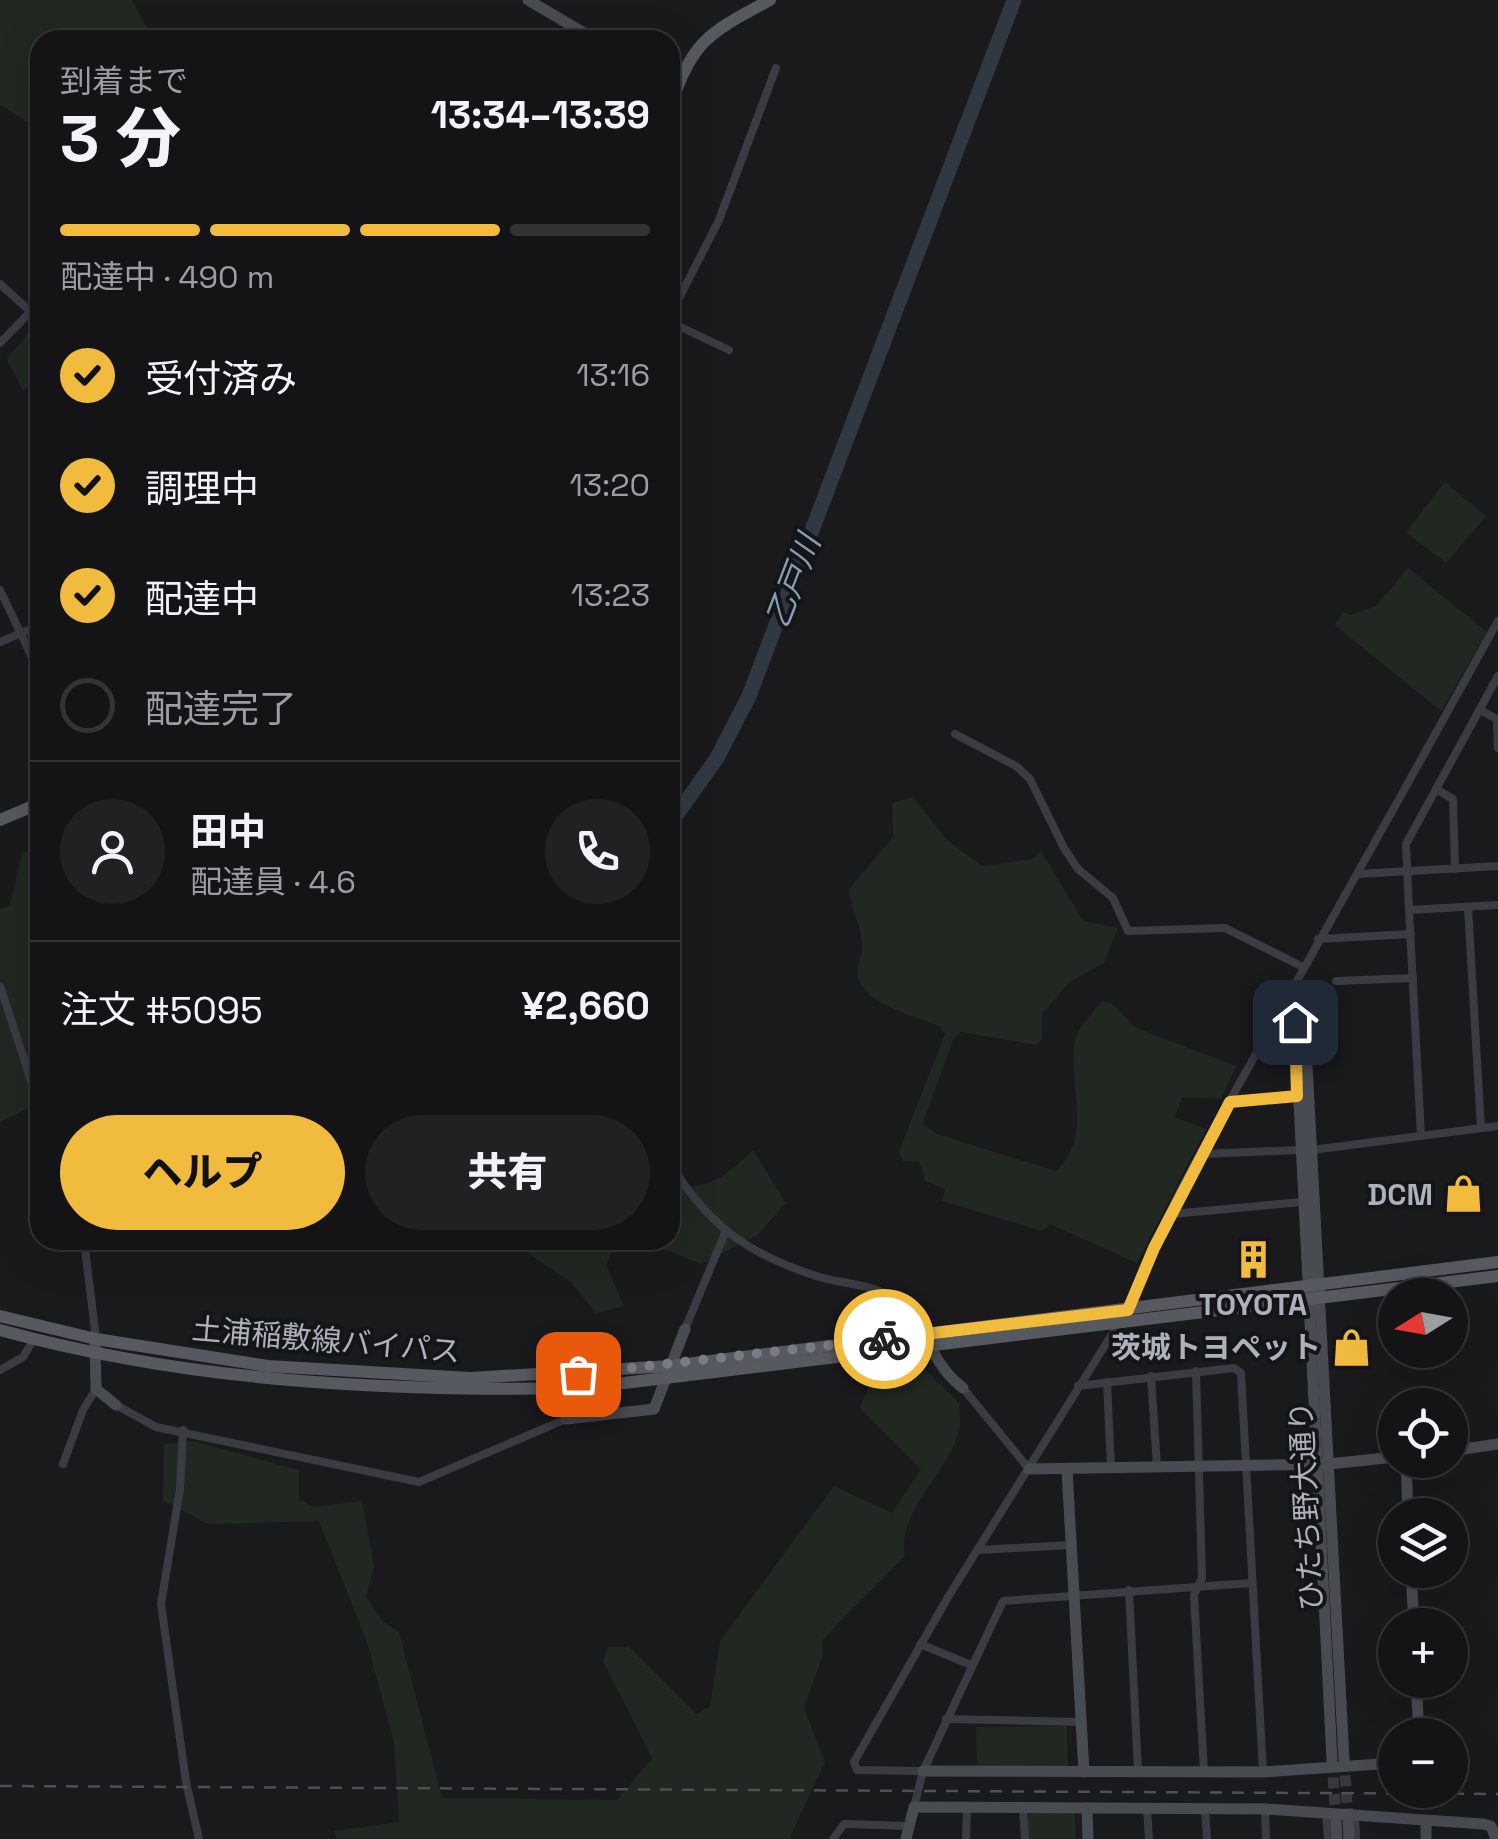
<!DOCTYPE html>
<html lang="ja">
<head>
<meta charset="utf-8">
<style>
	body { margin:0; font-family:"Space Grotesk","Noto Sans JP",sans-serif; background:#212123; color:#f1f3f6; height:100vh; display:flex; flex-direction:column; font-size:38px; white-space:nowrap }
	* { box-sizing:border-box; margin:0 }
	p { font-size:32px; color:#9d9ea1 }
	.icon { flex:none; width:55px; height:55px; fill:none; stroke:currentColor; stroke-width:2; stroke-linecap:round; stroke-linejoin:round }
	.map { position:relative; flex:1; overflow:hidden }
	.drawer { position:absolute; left:30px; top:30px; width:650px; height:1220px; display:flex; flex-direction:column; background:#141416; border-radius:30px; box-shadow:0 10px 40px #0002,0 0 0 2px #333335 }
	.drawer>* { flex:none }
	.needle { width:65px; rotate:259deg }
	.buttons { position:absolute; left:1378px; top:1278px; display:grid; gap:20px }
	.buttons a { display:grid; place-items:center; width:90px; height:90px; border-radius:50%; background:#141416; box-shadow:0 10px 40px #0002,0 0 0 2px #333335; font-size:50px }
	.pin { position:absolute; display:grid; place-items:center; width:85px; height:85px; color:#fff; margin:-42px; border-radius:20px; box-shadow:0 5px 15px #0006 }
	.courier { position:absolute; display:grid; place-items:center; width:100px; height:100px; margin:-50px; border:8px solid #f1bb3e; border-radius:50%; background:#fff; color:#222; box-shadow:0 2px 12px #0007 }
	.overview em { font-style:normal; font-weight:800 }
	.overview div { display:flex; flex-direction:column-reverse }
	.overview { display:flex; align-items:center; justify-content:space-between; height:170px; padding:0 30px }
	h1 { font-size:65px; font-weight:800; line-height:75px }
	.bar { display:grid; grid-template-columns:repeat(4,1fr); gap:15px 10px; align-content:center; height:120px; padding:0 30px }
	.bar i { height:12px; border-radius:8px; background:#333335 }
	.bar .selected { background:#f1bb3e }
	.bar p { grid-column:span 4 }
	.line { display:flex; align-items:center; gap:25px; padding:0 30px; border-top:2px solid #333335 }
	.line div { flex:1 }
	.round { display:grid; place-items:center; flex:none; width:105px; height:105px; border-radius:52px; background:#212123 }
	ol { padding:0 30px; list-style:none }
	li { display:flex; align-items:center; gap:30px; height:110px }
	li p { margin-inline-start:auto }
	li .icon { padding:10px; border-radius:50%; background:#f1bb3e; color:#111; stroke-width:4 }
	li:last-child { color:#9d9ea1 }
	li i { width:55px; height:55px; border:5px solid #333335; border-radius:50% }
	.action { display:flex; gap:20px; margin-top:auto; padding:20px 30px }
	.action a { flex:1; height:115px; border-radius:60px; background:#f1bb3e; color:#111; font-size:40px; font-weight:800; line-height:115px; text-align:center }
	.action a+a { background:#212123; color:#f1f3f6 }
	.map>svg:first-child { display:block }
</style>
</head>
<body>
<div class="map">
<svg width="1498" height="1839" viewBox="0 0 1498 1839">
	<rect width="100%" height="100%" fill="#1a1a1d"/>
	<g fill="#202821">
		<path d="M0 0H132L148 30 144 40H40V126H34L0 105Z"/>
		<path d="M40 318V376L23 391 7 359Z"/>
		<path d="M1445 482 1486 516 1446 563 1406 532Z"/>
		<path d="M1408 568 1487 632 1441 711 1335 625 1343 612 1351 615 1376 606Z"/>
		<path d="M913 797 946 839 982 866 1032 859 1041 851 1083 921 1118 928 1104 963 1070 982 1042 1014V1039L1037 1045 961 1032 953 1040 923 1123 937 1134 1056 1171C1094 1136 1067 1085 1075 1041 1077 1028 1094 1012 1102 1001L1112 1003 1134 1027 1236 1066 1221 1099 1183 1097 1174 1117 1206 1129 1137 1263 1050 1224 1042 1231 942 1201 945 1189 925 1181 919 1161H903L899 1153 903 1141 945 1034 939 1026C916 1016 868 1006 859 980 854 966 864 955 862 942 861 925 851 911 849 889L893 837 892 803Z"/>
		<path d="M23 850 40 861V1102L0 1122V909L10 906Z"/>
		<path d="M753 1150 786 1203 757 1235 701 1264 642 1240H670V1184C711 1191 724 1177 753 1150Z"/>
		<path d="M509 1240H632L611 1254 606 1265 624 1306 596 1313 571 1282Z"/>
		<path d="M919 1364 959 1403C959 1410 961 1419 960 1426 953 1470 896 1509 905 1556L822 1640 823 1654 804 1708 825 1762 789 1839H337L334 1831 399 1822 394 1743 367 1642 319 1521 208 1524 163 1500 164 1444 193 1441 299 1470V1499L314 1507 362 1501 374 1566 366 1597 382 1621 399 1632 442 1798 617 1800 652 1758 603 1661 608 1647H629L696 1714 710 1706 720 1641 834 1486 892 1513 921 1469 860 1408 877 1367Z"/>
		<path d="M1067 1726 1068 1768H977L976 1727Z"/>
		<path d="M1075 1812 1076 1839H1027L1028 1813Z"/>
	</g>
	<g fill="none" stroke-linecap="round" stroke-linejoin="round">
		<g stroke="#303941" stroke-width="15">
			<path d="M892 320 1014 0"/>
			<path d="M670 824 717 758 749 696 890 325"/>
		</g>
		<g stroke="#37383d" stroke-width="11" stroke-dasharray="11 5.5" stroke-linecap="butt">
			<path d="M1344 1759 1348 1820"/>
			<path d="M1332 1761 1336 1822"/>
		</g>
		<g stroke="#3b3c42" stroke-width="8">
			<path d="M0 284 31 312"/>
			<path d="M670 316 719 220 776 68"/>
			<path d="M670 322 729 350"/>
			<path d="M0 343 40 302"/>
			<path d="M0 590 40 674"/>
			<path d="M0 642 40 625"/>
			<path d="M1480 710 1497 719 1498 748"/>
			<path d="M955 734 1016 766 1030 779 1064 848 1078 869 1113 898 1128 931 1225 928 1303 967"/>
			<path d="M1436 789 1453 799 1455 869"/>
			<path d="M1358 874 1498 866"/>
			<path d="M1468 907 1481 1128"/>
			<path d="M1409 910 1406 844 1498 676"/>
			<path d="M1318 939 1411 934"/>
			<path d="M1336 981 1413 978"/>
			<path d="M0 986 40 1108"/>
			<path d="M1229 1103 1297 1096"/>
			<path d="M1421 1136 1409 910 1498 905"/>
			<path d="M1312 1150 1498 1126"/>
			<path d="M1202 1154 1299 1150"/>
			<path d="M670 1163C708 1225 746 1253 816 1276 841 1284 868 1283 892 1297"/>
			<path d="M1172 1214 1301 1202"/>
			<path d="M84 1240 96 1339"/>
			<path d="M1128 1310C1160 1218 1214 1130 1261 1045 1340 903 1420 763 1498 621"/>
			<path d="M685 1329 725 1233"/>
			<path d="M0 1370 23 1357 34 1339"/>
			<path d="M1196 1371 1202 1578 1194 1595 1204 1772"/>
			<path d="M1151 1376 1157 1467"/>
			<path d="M1107 1382 1111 1468"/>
			<path d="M1078 1386 1234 1368 1241 1373 1263 1772"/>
			<path d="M963 1388 1029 1469"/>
			<path d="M116 1405 156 1427 419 1482 566 1419"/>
			<path d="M183 1430 180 1489 161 1604 186 1782 199 1839"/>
			<path d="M63 1464 83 1410 96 1389"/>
			<path d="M978 1550 1071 1545"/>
			<path d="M1129 1590 1138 1771"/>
			<path d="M920 1644 971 1665"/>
			<path d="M946 1719 1081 1722"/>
			<path d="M923 1771 857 1770 854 1762 948 1597 1119 1323"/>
			<path d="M914 1807 923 1771 1003 1601 1251 1583"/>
			<path d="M1023 1808 1025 1839"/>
			<path d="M1147 1808 1149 1839"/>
			<path d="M1205 1809 1207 1839"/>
			<path d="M1265 1809 1266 1839"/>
			<path d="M1326 1814 1328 1839"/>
			<path d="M1355 1816 1356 1839"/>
			<path d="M833 1839 844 1824 909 1826"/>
			<path d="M966 1839 967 1807"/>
		</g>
		<g stroke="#494b52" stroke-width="11">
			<path d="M528 0 596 40"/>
			<path d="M1284 1005 1297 1008 1305 1028 1344 1759"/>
			<path d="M1284 1005 1295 1022 1332 1760"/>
			<path d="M892 1297C927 1320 927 1361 963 1388"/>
			<path d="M95 1344 96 1389 116 1405"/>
			<path d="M566 1419 654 1409 685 1329"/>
			<path d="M1450 1451 1498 1444"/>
			<path d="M1406 1460 1408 1515"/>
			<path d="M1029 1469 1329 1464 1395 1457"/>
			<path d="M1067 1470 1084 1772"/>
			<path d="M1411 1570 1414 1625"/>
			<path d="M1416 1680 1419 1735"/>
			<path d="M923 1771 1263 1772 1395 1763"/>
			<path d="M1087 1808 1088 1839"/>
			<path d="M1426 1821V1839"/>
			<path d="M1336 1822 1337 1839"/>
			<path d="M1348 1822 1349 1839"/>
			<path d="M906 1839 914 1807 1265 1809 1483 1824 1491 1826 1496 1839"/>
		</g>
		<g stroke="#575960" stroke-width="12">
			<path d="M670 108C693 39 709 33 770 0"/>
			<path d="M0 820 40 803"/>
			<path d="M0 1316 96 1339 268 1366 470 1378 670 1366 1498 1262"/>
			<path d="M0 1330C189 1382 388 1392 583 1388L1498 1276"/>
		</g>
		<path stroke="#4e5056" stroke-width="2.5" stroke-dasharray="12 10" stroke-linecap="butt" d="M0 1786 1498 1794"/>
	</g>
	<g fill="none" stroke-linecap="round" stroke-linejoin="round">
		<path stroke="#7a7c84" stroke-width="10" stroke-dasharray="0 18" d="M578 1374 884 1339"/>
		<path stroke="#f1bb3e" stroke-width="12" d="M884 1339 1128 1310 1154 1248 1230 1102 1297 1096 1295 1022"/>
	</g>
	<defs>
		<symbol id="shop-bare" viewBox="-9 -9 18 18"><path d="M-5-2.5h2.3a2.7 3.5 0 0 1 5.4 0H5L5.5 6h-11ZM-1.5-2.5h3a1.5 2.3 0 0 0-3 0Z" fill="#f1bb3e" stroke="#151518" stroke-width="2.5" paint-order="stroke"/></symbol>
		<symbol id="building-bare" viewBox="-9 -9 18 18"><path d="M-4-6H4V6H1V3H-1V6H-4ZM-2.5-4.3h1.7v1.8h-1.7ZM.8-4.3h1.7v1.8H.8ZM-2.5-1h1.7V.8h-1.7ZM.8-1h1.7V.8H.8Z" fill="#f1bb3e" stroke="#151518" stroke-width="2.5" paint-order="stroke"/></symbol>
	</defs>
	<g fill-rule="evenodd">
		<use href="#shop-bare" x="1436" y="1166" width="55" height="55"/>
		<use href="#building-bare" x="1226" y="1232" width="55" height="55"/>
		<use href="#shop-bare" x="1324" y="1320" width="55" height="55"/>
	</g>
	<g text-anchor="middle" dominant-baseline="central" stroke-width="8" stroke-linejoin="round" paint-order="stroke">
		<g font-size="30" font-weight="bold" fill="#adb1bc" stroke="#151518" text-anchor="end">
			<text x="1433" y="1194">DCM</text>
			<text x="1253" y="1304" text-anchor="middle">TOYOTA</text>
			<text x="1321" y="1347">茨城トヨペット</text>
		</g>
		<g font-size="30" fill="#adb1bc" stroke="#151518">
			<text transform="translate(326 1340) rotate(5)">土浦稲敷線バイパス</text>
			<text transform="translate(1306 1506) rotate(-93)">ひたち野大通り</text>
		</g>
		<g font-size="32" font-style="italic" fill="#859db6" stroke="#151518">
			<text transform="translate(793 581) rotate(-69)">乙戸川</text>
		</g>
	</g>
</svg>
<div class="buttons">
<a><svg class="needle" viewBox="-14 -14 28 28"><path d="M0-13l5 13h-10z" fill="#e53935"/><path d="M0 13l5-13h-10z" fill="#9d9ea1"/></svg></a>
<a><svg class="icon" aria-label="locate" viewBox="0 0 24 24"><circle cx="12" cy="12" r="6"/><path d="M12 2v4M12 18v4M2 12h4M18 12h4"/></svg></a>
<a><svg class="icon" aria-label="layers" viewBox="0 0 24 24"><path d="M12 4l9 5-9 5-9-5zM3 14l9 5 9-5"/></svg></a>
<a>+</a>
<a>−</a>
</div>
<div class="pin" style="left:578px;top:1374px;background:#ea580c"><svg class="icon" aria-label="bag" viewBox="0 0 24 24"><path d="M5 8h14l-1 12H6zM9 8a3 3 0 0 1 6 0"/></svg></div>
<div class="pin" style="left:1295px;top:1022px;background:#1f2937"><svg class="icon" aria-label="home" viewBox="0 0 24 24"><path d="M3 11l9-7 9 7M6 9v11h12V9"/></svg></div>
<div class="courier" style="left:884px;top:1339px"><svg class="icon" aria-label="bike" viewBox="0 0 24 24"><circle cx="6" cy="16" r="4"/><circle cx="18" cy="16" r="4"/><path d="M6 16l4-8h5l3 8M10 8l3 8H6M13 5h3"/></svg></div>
<section class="drawer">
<div class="overview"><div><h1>3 分</h1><p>到着まで</p></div><em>13:34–13:39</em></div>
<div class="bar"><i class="selected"></i><i class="selected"></i><i class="selected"></i><i></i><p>配達中 · 490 m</p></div>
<ol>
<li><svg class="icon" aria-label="check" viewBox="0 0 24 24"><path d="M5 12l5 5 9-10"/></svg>受付済み<p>13:16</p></li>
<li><svg class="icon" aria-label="check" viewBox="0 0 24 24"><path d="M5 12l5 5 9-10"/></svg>調理中<p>13:20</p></li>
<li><svg class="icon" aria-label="check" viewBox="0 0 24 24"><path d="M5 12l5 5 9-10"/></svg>配達中<p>13:23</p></li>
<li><i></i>配達完了</li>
</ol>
<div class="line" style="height:180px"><a class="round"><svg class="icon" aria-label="person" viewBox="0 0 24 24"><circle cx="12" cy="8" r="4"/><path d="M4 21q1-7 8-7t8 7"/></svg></a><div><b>田中</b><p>配達員 · 4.6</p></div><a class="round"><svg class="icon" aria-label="phone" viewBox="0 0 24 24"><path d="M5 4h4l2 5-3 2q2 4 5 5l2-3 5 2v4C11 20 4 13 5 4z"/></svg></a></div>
<div class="line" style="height:130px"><div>注文 #5095</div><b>¥2,660</b></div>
<div class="action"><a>ヘルプ</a><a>共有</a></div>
</section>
</div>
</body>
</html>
